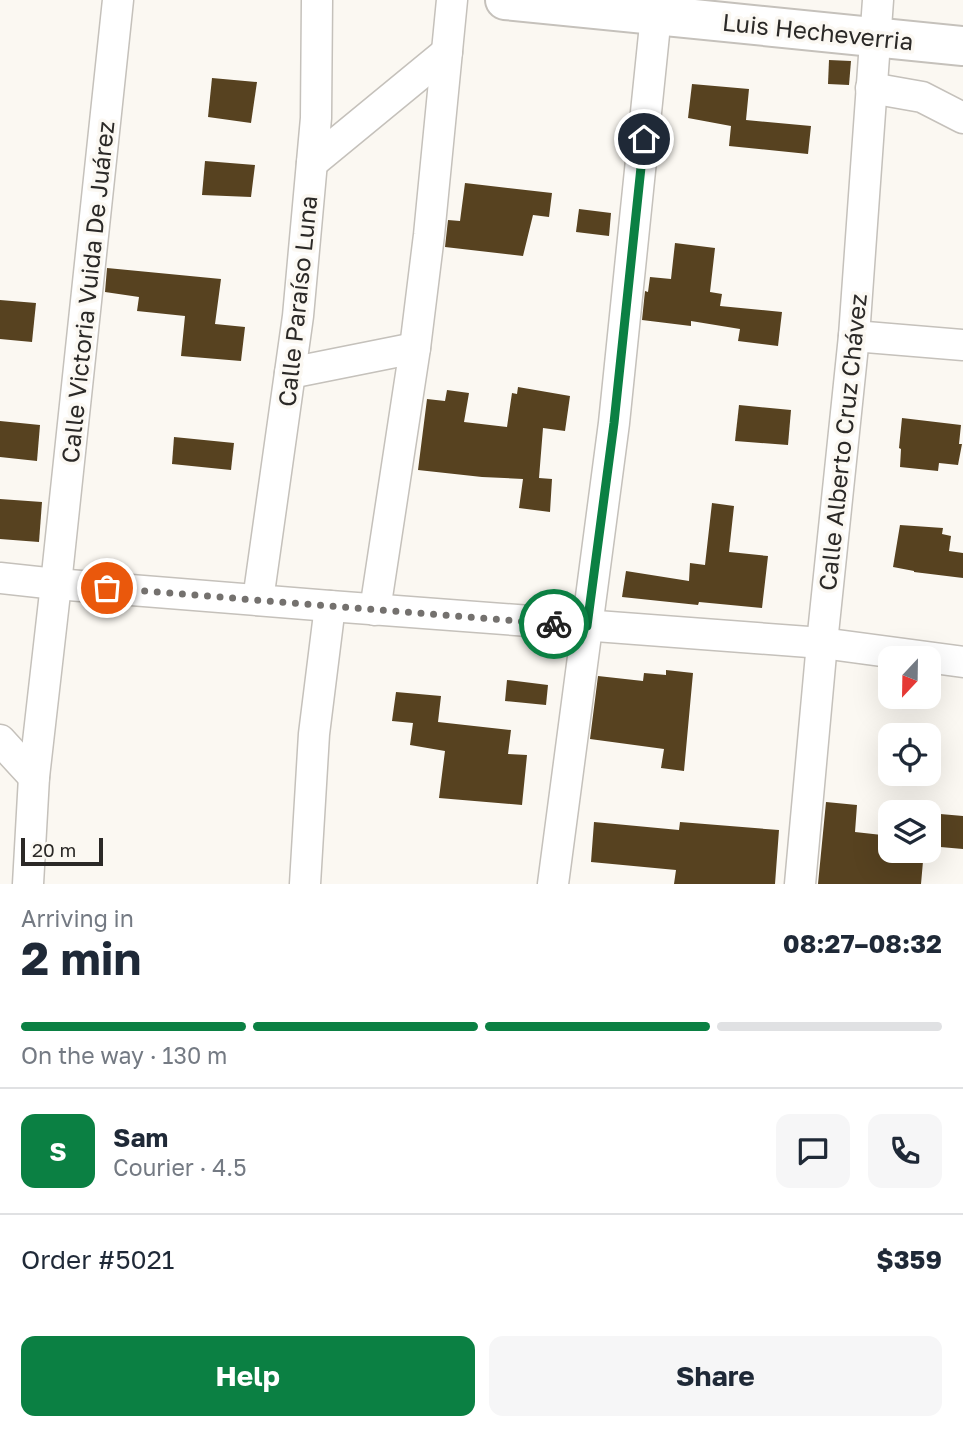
<!DOCTYPE html>
<html lang="en">
<head>
<meta charset="utf-8">
<style>
	body { margin:0; font-family:"Golos Text",sans-serif; background:#f6f6f7; color:#1f2937; height:100vh; display:flex; flex-direction:column; font-size:26px; white-space:nowrap }
	* { box-sizing:border-box; margin:0 }
	p { font-size:23px; color:#747a83 }
	.icon { flex:none; width:38px; height:38px; fill:none; stroke:currentColor; stroke-width:2; stroke-linecap:round; stroke-linejoin:round }
	.map { position:relative; height:884px; overflow:hidden }
	.side { display:flex; flex-direction:column; background:#fff; flex:1 }
	.side>* { flex:none }
	.needle { width:46px; rotate:202deg }
	.controls { position:absolute; left:878px; top:646px; display:grid; gap:14px }
	.controls a { display:grid; place-items:center; width:63px; height:63px; border-radius:14px; background:#fff; box-shadow:0 7px 28px #0002; font-size:35px }
	.scale { position:absolute; left:21px; bottom:18px; width:82px; box-sizing:border-box; padding-left:7px; border:4px solid #2b2927; border-top:0; font-size:19px; line-height:24px; white-space:nowrap; color:#2b2927; -webkit-text-stroke:5px #fbf8f2; paint-order:stroke }
	.pin { position:absolute; display:grid; place-items:center; width:60px; height:60px; color:#fff; margin:-30px; border:4px solid #fff; border-radius:50%; box-shadow:0 2px 7px #0007 }
	.courier { position:absolute; display:grid; place-items:center; width:70px; height:70px; margin:-35px; border:5px solid #0b8043; border-radius:50%; background:#fff; color:#222; box-shadow:0 2px 9px #0007 }
	.overview em { font-style:normal; font-weight:700 }
	.overview div { display:flex; flex-direction:column-reverse }
	.overview { display:flex; align-items:center; justify-content:space-between; height:119px; padding:0 21px }
	h1 { font-size:46px; font-weight:700; line-height:52px }
	.bar { display:grid; grid-template-columns:repeat(4,1fr); gap:10px 7px; align-content:center; height:84px; padding:0 21px }
	.bar i { height:9px; border-radius:5px; background:#e0e1e3 }
	.bar .active { background:#0b8043 }
	.bar p { grid-column:span 4 }
	.line { display:flex; align-items:center; gap:18px; padding:0 21px; border-top:2px solid #e0e1e3 }
	.line div { flex:1 }
	.round { display:grid; place-items:center; flex:none; width:74px; height:74px; border-radius:14px; background:#f6f6f7 }
	.button { display:flex; gap:14px; margin-top:auto; padding:14px 21px }
	.button a { flex:1; height:80px; border-radius:14px; background:#0b8043; color:#fff; font-size:28px; font-weight:700; line-height:80px; text-align:center }
	.button a+a { background:#f6f6f7; color:#1f2937 }
	.map>svg:first-child { display:block }
</style>
</head>
<body>
<div class="map">
<svg width="963" height="884" viewBox="0 0 963 884">
	<rect width="100%" height="100%" fill="#fbf8f2"/>
	<g fill="#574220">
		<path d="M829 60 851 61 849 85 828 84Z"/>
		<path d="M212 78 257 82 251 123 208 117Z"/>
		<path d="M692 84 749 89 746 120 811 126 808 154 729 146 731 126 688 118Z"/>
		<path d="M205 161 255 165 251 197 202 195Z"/>
		<path d="M465 183 552 193 549 217 533 215 523 256 445 247 448 220 460 221Z"/>
		<path d="M579 209 611 213 609 236 576 232Z"/>
		<path d="M675 243 715 248 710 292 722 294 720 306 782 312 778 346 738 341 740 329 691 321V326L642 320 645 291 648 292 650 277 671 279Z"/>
		<path d="M107 268 221 279 215 324 245 327 241 361 181 356 185 316 137 311 139 297 105 292Z"/>
		<path d="M0 300 36 303 32 342 0 339Z"/>
		<path d="M518 387 570 396 565 431 543 428 539 478 552 479 550 512 519 508 523 479 482 477 418 470 427 399 445 401 447 390 469 393 464 422 507 427 512 393 517 394Z"/>
		<path d="M739 405 791 410 788 445 735 441Z"/>
		<path d="M902 418 961 425 959 444H962L958 465 939 463 938 471 900 467 901 449 899 448Z"/>
		<path d="M0 421 40 425 37 461 0 457Z"/>
		<path d="M174 437 234 443 231 470 172 464Z"/>
		<path d="M0 499 42 502 39 542 0 539Z"/>
		<path d="M712 503 734 506 729 552 768 556 762 608 699 602 698 605 622 597 626 571 689 581 690 563 705 565Z"/>
		<path d="M900 525 943 528 942 534 951 536 949 551 963 553V578L914 572V571L893 567Z"/>
		<path d="M666 670 693 673 684 771 661 768 664 749 590 739 598 676 643 681 644 673 666 675Z"/>
		<path d="M507 680 548 685 546 705 505 701Z"/>
		<path d="M396 692 441 696 438 722 511 730 508 754 527 755 522 805 439 798 445 751 410 745 413 723 392 721Z"/>
		<path d="M826 802 857 805 855 832 891 836V850H924L921 884H818Z"/>
		<path d="M929 813 963 816V849L929 846Z"/>
		<path d="M594 822 679 830 680 822 779 830 775 884H674L676 870 591 862Z"/>
	</g>
	<g fill="none" stroke-linecap="round" stroke-linejoin="round">
		<defs>
			<g id="street">
				<path d="M871 88 922 97 963 118"/>
				<path d="M312 163 447 52"/>
				<path d="M854 336 963 345"/>
				<path d="M290 373 415 348"/>
				<path d="M0 578 56 584 330 606 822 643 963 662"/>
				<path d="M258 600 298 316 316 118 317 0"/>
				<path d="M375 610 415 348 429 235 452 0"/>
				<path d="M0 740 34 777"/>
				<path d="M28 884 34 777 56 584 118 0"/>
				<path d="M305 884 314 734 330 606"/>
				<path d="M553 884 614 423 656 15"/>
				<path d="M800 884 822 643 854 336 878 0"/>
			</g>
			<path id="secondary" d="M505 0 963 46"/>
		</defs>
		<use href="#street" stroke="#c5c1bb" stroke-width="33"/>
		<use href="#secondary" stroke="#c5c1bb" stroke-width="42"/>
		<use href="#street" stroke="#fff" stroke-width="30"/>
		<use href="#secondary" stroke="#fff" stroke-width="38"/>
	</g>
	<g fill="none" stroke-linecap="round" stroke-linejoin="round">
		<path stroke="#74716e" stroke-width="7" stroke-dasharray="0 12.6" d="M107 588 554 624"/>
		<path stroke="#0b8043" stroke-width="9" d="M554 624 587 626 614 423 644 139"/>
	</g>
	<g text-anchor="middle" dominant-baseline="central" stroke-width="7" stroke-linejoin="round" paint-order="stroke">
		<g font-size="24" fill="#2b2927" stroke="#fbf8f2">
			<text transform="translate(818 31) rotate(6)">Luis Hecheverria</text>
			<text transform="translate(87 292) rotate(-84)">Calle Victoria Vuida De Juárez</text>
			<text transform="translate(297 301) rotate(-84)">Calle Paraíso Luna</text>
			<text transform="translate(842 442) rotate(-84)">Calle Alberto Cruz Chávez</text>
		</g>
	</g>
</svg>
<div class="controls">
<a><svg class="needle" viewBox="-14 -14 28 28"><path d="M0-13l5 13h-10z" fill="#e53935"/><path d="M0 13l5-13h-10z" fill="#747a83"/></svg></a>
<a><svg class="icon" aria-label="locate" viewBox="0 0 24 24"><circle cx="12" cy="12" r="6"/><path d="M12 2v4M12 18v4M2 12h4M18 12h4"/></svg></a>
<a><svg class="icon" aria-label="layers" viewBox="0 0 24 24"><path d="M12 4l9 5-9 5-9-5zM3 14l9 5 9-5"/></svg></a>
</div>
<div class="scale">20 m</div>
<div class="pin" style="left:107px;top:588px;background:#ea580c"><svg class="icon" aria-label="bag" viewBox="0 0 24 24"><path d="M5 8h14l-1 12H6zM9 8a3 3 0 0 1 6 0"/></svg></div>
<div class="pin" style="left:644px;top:139px;background:#1f2937"><svg class="icon" aria-label="home" viewBox="0 0 24 24"><path d="M3 11l9-7 9 7M6 9v11h12V9"/></svg></div>
<div class="courier" style="left:554px;top:624px"><svg class="icon" aria-label="bike" viewBox="0 0 24 24"><circle cx="6" cy="16" r="4"/><circle cx="18" cy="16" r="4"/><path d="M6 16l4-8h5l3 8M10 8l3 8H6M13 5h3"/></svg></div>
</div>
<section class="side">
<div class="overview"><div><h1>2 min</h1><p>Arriving in</p></div><em>08:27–08:32</em></div>
<div class="bar"><i class="active"></i><i class="active"></i><i class="active"></i><i></i><p>On the way · 130 m</p></div>
<div class="line" style="height:126px"><b class="round" style="background:#0b8043;color:#fff">S</b><div><b>Sam</b><p>Courier · 4.5</p></div><a class="round"><svg class="icon" aria-label="chat" viewBox="0 0 24 24"><path d="M4 5h16v11H9l-5 4z"/></svg></a><a class="round"><svg class="icon" aria-label="phone" viewBox="0 0 24 24"><path d="M5 4h4l2 5-3 2q2 4 5 5l2-3 5 2v4C11 20 4 13 5 4z"/></svg></a></div>
<div class="line" style="height:91px"><div>Order #5021</div><b>$359</b></div>
<div class="button"><a>Help</a><a>Share</a></div>
</section>
</body>
</html>
